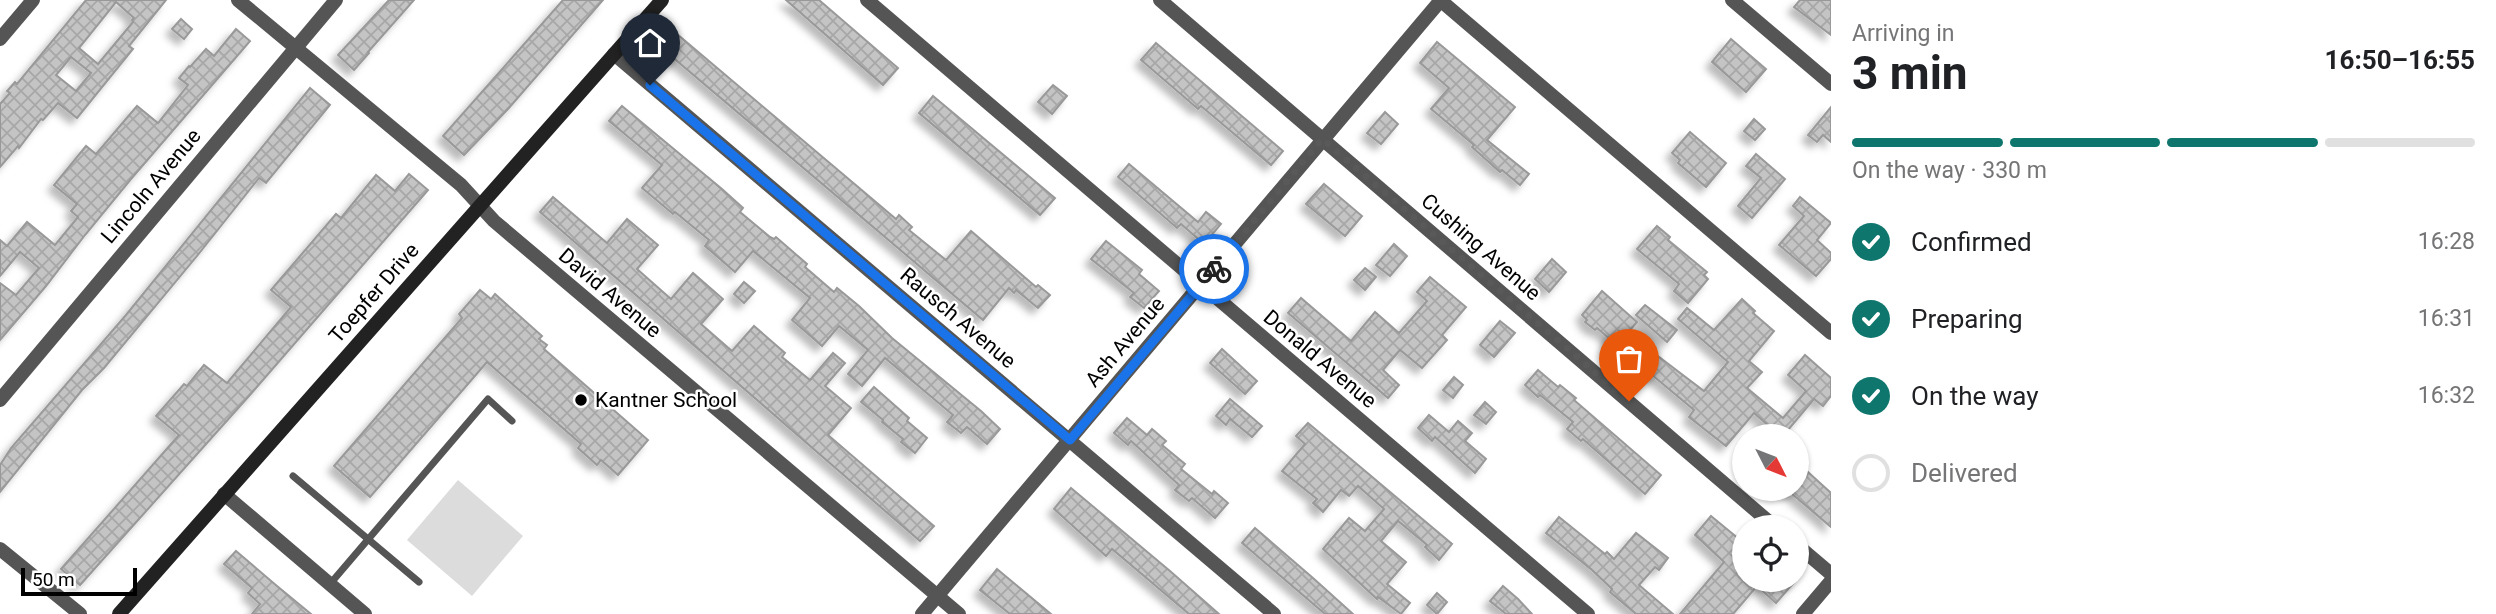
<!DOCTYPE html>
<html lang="en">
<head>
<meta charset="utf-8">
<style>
	body { margin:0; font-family:Roboto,sans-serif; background:#f6f6f6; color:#202124; height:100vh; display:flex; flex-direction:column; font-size:26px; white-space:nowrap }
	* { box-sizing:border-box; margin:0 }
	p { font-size:23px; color:#757577 }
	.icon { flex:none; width:38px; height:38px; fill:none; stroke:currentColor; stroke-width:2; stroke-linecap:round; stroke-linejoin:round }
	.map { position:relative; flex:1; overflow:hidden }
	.sheet { display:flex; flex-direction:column; background:#fff; width:665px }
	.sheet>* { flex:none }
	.needle { width:46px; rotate:132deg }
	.tools { position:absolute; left:1732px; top:424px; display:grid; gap:14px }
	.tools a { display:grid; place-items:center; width:77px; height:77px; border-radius:50%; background:#fff; box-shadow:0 2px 5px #0004; font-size:35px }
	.scale { position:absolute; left:21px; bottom:18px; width:116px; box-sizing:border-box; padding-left:7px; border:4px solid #000; border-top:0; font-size:19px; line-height:24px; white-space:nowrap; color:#000; -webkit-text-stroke:5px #fff; paint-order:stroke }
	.pin { position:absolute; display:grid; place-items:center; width:60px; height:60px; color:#fff; margin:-72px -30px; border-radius:50% 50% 50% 0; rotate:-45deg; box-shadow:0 0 7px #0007 }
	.pin .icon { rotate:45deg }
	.courier { position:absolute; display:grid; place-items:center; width:70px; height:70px; margin:-35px; border:5px solid #1a73e8; border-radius:50%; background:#fff; color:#222; box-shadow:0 2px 9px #0007 }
	.head em { font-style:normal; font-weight:700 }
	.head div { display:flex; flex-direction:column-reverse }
	.head { display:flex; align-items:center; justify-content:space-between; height:119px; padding:0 21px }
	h1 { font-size:46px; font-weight:700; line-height:52px }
	.bar { display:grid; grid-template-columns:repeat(4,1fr); gap:10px 7px; align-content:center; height:84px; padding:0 21px }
	.bar i { height:9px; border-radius:5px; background:#e0e0e0 }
	.bar .current { background:#0f766e }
	.bar p { grid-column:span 4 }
	ol { padding:0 21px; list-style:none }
	li { display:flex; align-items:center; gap:21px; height:77px }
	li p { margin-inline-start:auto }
	li .icon { padding:7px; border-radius:50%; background:#0f766e; color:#fff; stroke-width:4 }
	li:last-child { color:#757577 }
	li i { width:38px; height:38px; border:4px solid #e0e0e0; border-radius:50% }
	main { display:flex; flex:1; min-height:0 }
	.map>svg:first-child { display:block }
</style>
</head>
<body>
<main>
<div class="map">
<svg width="1831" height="614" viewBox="0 0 1831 614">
	<defs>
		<pattern id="building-cross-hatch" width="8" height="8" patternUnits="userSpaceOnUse" patternTransform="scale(1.75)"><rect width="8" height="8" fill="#c4c4c4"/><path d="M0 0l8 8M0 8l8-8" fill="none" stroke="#a7a7a7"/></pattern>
		<filter id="shadow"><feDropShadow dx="-6" dy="6" stdDeviation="3.5" flood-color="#0004"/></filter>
	</defs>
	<rect width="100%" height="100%" fill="#fff"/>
	<path fill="#dcdcdc" d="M458 480 523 536 472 596 407 540Z"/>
	<g fill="url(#building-cross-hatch)" stroke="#999" stroke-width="2" fill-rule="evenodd" filter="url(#shadow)">
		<path d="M86 0H166L129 46 133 49 77 118 58 103 43 120 41 119 19 148 18 146 0 167V104L10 93 7 91 15 82 17 84ZM116 2 134 18 132 20 133 22 98 64 79 48ZM71 57 91 73 76 91 56 75Z"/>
		<path d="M389 0H414L368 52 369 53 354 70 338 55Z"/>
		<path d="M563 0H603L508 109 464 155 443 136Z"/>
		<path d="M786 0H819L898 68 883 85Z"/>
		<path d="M1800 0H1831V35L1794 7Z"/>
		<path d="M181 19 192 29 184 39 172 29Z"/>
		<path d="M236 29 250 41 131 179 85 235 46 286 0 340V283L16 295 39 268 20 252 0 276V240L7 246 27 222 55 245 78 217 71 211 77 204 54 185 86 146 96 154 137 106 158 123 188 85 179 78 189 66 190 67 206 49 214 56Z"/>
		<path d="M677 34 896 219 899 215 912 227 909 230 946 260 971 231 1036 287 1038 285 1050 295 1038 308 1016 290 1014 293 1009 288 983 320 664 50Z"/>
		<path d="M1731 39 1766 69 1746 92 1712 62Z"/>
		<path d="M1437 42 1515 107 1487 140 1529 174 1520 185 1502 170 1500 172 1472 147 1474 145 1431 109 1449 88 1420 63Z"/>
		<path d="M1156 43 1283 151 1271 165 1201 106 1198 109 1141 60Z"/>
		<path d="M1053 85 1067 96 1052 114 1038 102Z"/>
		<path d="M310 88 330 105 266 183 259 178 197 256 104 368 82 390 0 492V465L11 448 126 315Z"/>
		<path d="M933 96 1055 198 1040 215 919 113Z"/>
		<path d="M622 106 722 189 743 208 740 212 770 237 774 239 776 237 807 264 805 267 834 292 837 288 859 306 892 338 981 411 1000 429 987 444 967 427 961 433 947 422 953 415 885 358 862 386 848 374 868 350 839 326 822 346 792 320 810 298 753 251 735 272 705 246 709 240 675 212 673 214 642 188 662 165 609 121Z"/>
		<path d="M1831 107V142L1823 135 1817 142 1808 135Z"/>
		<path d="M1385 112 1398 124 1381 144 1367 133Z"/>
		<path d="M1754 119 1765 129 1755 140 1744 131Z"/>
		<path d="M1690 132 1726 163 1706 187 1678 163 1680 160 1672 153Z"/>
		<path d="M1756 154 1785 179 1752 218 1738 206 1761 178 1746 166Z"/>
		<path d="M1129 164 1198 222 1206 212 1221 224 1204 244 1181 224 1177 228 1118 177Z"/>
		<path d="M409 174 428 190 249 396 80 585 61 569 179 435 156 416 184 384 187 386 204 365 227 383 291 307 271 290 336 214 341 218 376 175 395 191Z"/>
		<path d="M1324 184 1362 216 1345 236 1306 204Z"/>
		<path d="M553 197 607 243 627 219 658 245 637 269 671 299 693 273 723 299 701 324 732 351 754 326 785 353 782 357 810 380 833 353 845 363 825 386 851 408 828 435 934 526 920 541 877 504 540 212Z"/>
		<path d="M1800 197 1831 223 1817 240 1831 253V259L1816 276 1779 245 1804 216 1793 206Z"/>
		<path d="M1657 226 1670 237 1668 240 1707 272 1704 275 1708 279 1688 303 1674 291 1679 284 1637 249Z"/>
		<path d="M1106 241 1142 270 1139 274 1159 291 1144 308 1130 297 1134 293 1091 259Z"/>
		<path d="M1394 244 1407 256 1390 276 1376 265Z"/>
		<path d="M1552 259 1566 272 1549 292 1535 279Z"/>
		<path d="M1365 268 1376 277 1365 290 1354 280Z"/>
		<path d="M1430 277 1466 307 1442 335 1447 340 1422 368 1400 350 1383 370 1399 385 1388 398 1288 313 1301 298 1351 341 1375 312 1399 333 1427 301 1417 292Z"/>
		<path d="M744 282 755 291 744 303 734 294Z"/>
		<path d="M480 290 491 299 495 294 542 336 539 339 547 345 544 349 648 440 618 475 601 460 597 465 578 448 581 444 487 362 370 497 334 466 462 318 459 314Z"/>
		<path d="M1602 291 1637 322 1617 345 1597 328 1595 330 1585 322 1587 320 1582 315Z"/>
		<path d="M1742 299 1755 311 1753 313 1774 331 1749 361 1762 372 1747 388 1783 418 1806 391 1788 375 1805 355 1831 378V396L1823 406 1814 399 1783 436H1780L1754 413 1726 446 1689 417 1694 410 1646 370 1658 356 1704 391 1728 362 1678 319 1687 308 1714 330Z"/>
		<path d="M1645 305 1677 330 1667 342 1636 315Z"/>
		<path d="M1500 321 1515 333 1494 357 1480 345Z"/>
		<path d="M1222 349 1257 381 1245 394 1210 363Z"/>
		<path d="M1538 370 1558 387 1560 385 1576 398 1574 400 1661 475 1645 494 1583 439 1581 441 1567 429 1573 422 1540 395 1538 397 1525 385Z"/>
		<path d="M1454 377 1463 385 1453 398 1443 390Z"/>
		<path d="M874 387 909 418 907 421 927 438 915 453 901 442 903 439 882 422 883 420 861 402Z"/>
		<path d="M1230 399 1262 426 1252 437 1230 419 1226 425 1216 416Z"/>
		<path d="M1485 402 1496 412 1486 424 1474 415Z"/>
		<path d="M1429 415 1449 432 1458 421 1472 433 1465 441 1486 459 1475 473 1435 437 1432 441 1418 428Z"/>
		<path d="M1127 418 1147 435 1152 429 1166 441 1162 445 1185 464 1181 469 1212 494 1214 491 1228 503 1215 518 1192 498 1189 501 1175 490 1179 485 1131 441 1128 445 1114 433Z"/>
		<path d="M1308 423 1452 544 1439 560 1425 547 1427 545 1398 521 1381 541 1406 562 1387 584 1410 603 1401 614 1378 597 1377 599 1323 549 1349 518 1365 531 1384 509 1358 486 1349 496 1341 490 1323 512 1313 503 1317 499 1282 471 1305 444 1296 436Z"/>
		<path d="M1797 462 1831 493V527L1785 488H1797Z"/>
		<path d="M1071 488 1170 571 1219 614H1189L1112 549 1106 556 1054 509Z"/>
		<path d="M1711 516 1745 544V579H1797L1776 603 1757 586 1733 614H1680L1724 562 1695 535Z"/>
		<path d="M1559 517 1605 554 1607 552 1614 559 1636 533 1668 558 1659 570 1655 567 1639 585 1673 614H1636L1610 592 1612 589 1592 570 1546 533Z"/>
		<path d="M1255 528 1313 578 1353 614H1325L1263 561 1242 543Z"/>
		<path d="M236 551 277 586 311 614H252L260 604 248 593 252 588 224 564Z"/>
		<path d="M997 569 1051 614H1010L980 590Z"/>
		<path d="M1503 586 1518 599 1532 614H1506L1490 601Z"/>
		<path d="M1437 593 1447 602 1437 614 1427 605Z"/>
	</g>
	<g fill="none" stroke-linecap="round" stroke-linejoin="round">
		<g stroke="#555" stroke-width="7">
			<path d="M293 476 419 582"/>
			<path d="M330 584 488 399 512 421"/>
		</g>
		<g stroke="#555" stroke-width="14">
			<path d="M238 0 461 185 494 221 959 614"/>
			<path d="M867 0 1588 614"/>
			<path d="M1160 0 1775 527"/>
			<path d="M1440 0 1831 333"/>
			<path d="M1732 0 1831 84"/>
			<path d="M0 39 33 0"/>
			<path d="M614 54 1274 614"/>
			<path d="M0 400 336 0"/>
			<path d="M224 494 365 614"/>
			<path d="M1797 545 1831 574"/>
			<path d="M0 549 80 614"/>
			<path d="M922 614 1441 0"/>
			<path d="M1803 614 1831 581"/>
		</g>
		<path stroke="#222" stroke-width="14" d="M119 614 662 0"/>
	</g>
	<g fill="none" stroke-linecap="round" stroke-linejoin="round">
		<path stroke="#595959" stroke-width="7" stroke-dasharray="0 12.6" d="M1214 269 1322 139 1629 401"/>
		<path stroke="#1a73e8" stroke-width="9" d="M650 85 1070 440 1214 269"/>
	</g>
	<circle fill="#000" stroke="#fff" stroke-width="2.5" cx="581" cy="400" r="7"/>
	<g text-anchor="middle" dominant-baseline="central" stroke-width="5" stroke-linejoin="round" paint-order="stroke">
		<g font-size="21" fill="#000" stroke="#fff">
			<text transform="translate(151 186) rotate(-50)">Lincoln Avenue</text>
			<text transform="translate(1481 247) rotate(41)">Cushing Avenue</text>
			<text transform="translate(374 293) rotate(-49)">Toepfer Drive</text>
			<text transform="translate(610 293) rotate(40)">David Avenue</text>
			<text transform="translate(958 318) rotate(40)">Rausch Avenue</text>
			<text transform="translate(1125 342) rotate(-50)">Ash Avenue</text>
			<text transform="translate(1320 359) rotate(40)">Donald Avenue</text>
		</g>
		<g font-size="21" fill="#000" stroke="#fff" text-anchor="start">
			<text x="595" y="400">Kantner School</text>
		</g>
	</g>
</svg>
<div class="tools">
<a><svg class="needle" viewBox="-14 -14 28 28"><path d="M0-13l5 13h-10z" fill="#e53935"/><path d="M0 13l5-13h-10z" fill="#757577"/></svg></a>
<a><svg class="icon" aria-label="locate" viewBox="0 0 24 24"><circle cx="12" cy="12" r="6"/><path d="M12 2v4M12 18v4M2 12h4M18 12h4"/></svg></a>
</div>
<div class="scale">50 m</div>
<div class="pin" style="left:1629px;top:401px;background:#ea580c"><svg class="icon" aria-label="bag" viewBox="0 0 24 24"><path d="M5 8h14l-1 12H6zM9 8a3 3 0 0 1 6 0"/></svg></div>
<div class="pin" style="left:650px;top:85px;background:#1f2937"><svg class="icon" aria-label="home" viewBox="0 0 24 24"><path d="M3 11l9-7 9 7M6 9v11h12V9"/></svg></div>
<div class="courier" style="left:1214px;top:269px"><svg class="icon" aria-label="bike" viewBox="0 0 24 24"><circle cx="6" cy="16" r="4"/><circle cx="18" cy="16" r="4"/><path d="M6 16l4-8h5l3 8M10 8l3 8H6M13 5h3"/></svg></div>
</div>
<section class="sheet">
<div class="head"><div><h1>3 min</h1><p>Arriving in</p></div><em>16:50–16:55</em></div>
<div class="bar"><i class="current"></i><i class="current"></i><i class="current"></i><i></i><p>On the way · 330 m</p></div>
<ol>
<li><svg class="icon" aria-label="check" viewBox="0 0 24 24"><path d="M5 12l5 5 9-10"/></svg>Confirmed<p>16:28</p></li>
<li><svg class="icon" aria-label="check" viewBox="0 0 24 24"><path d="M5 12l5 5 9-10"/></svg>Preparing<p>16:31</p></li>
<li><svg class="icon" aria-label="check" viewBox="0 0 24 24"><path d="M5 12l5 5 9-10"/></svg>On the way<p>16:32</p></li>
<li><i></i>Delivered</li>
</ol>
</section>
</main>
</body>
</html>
